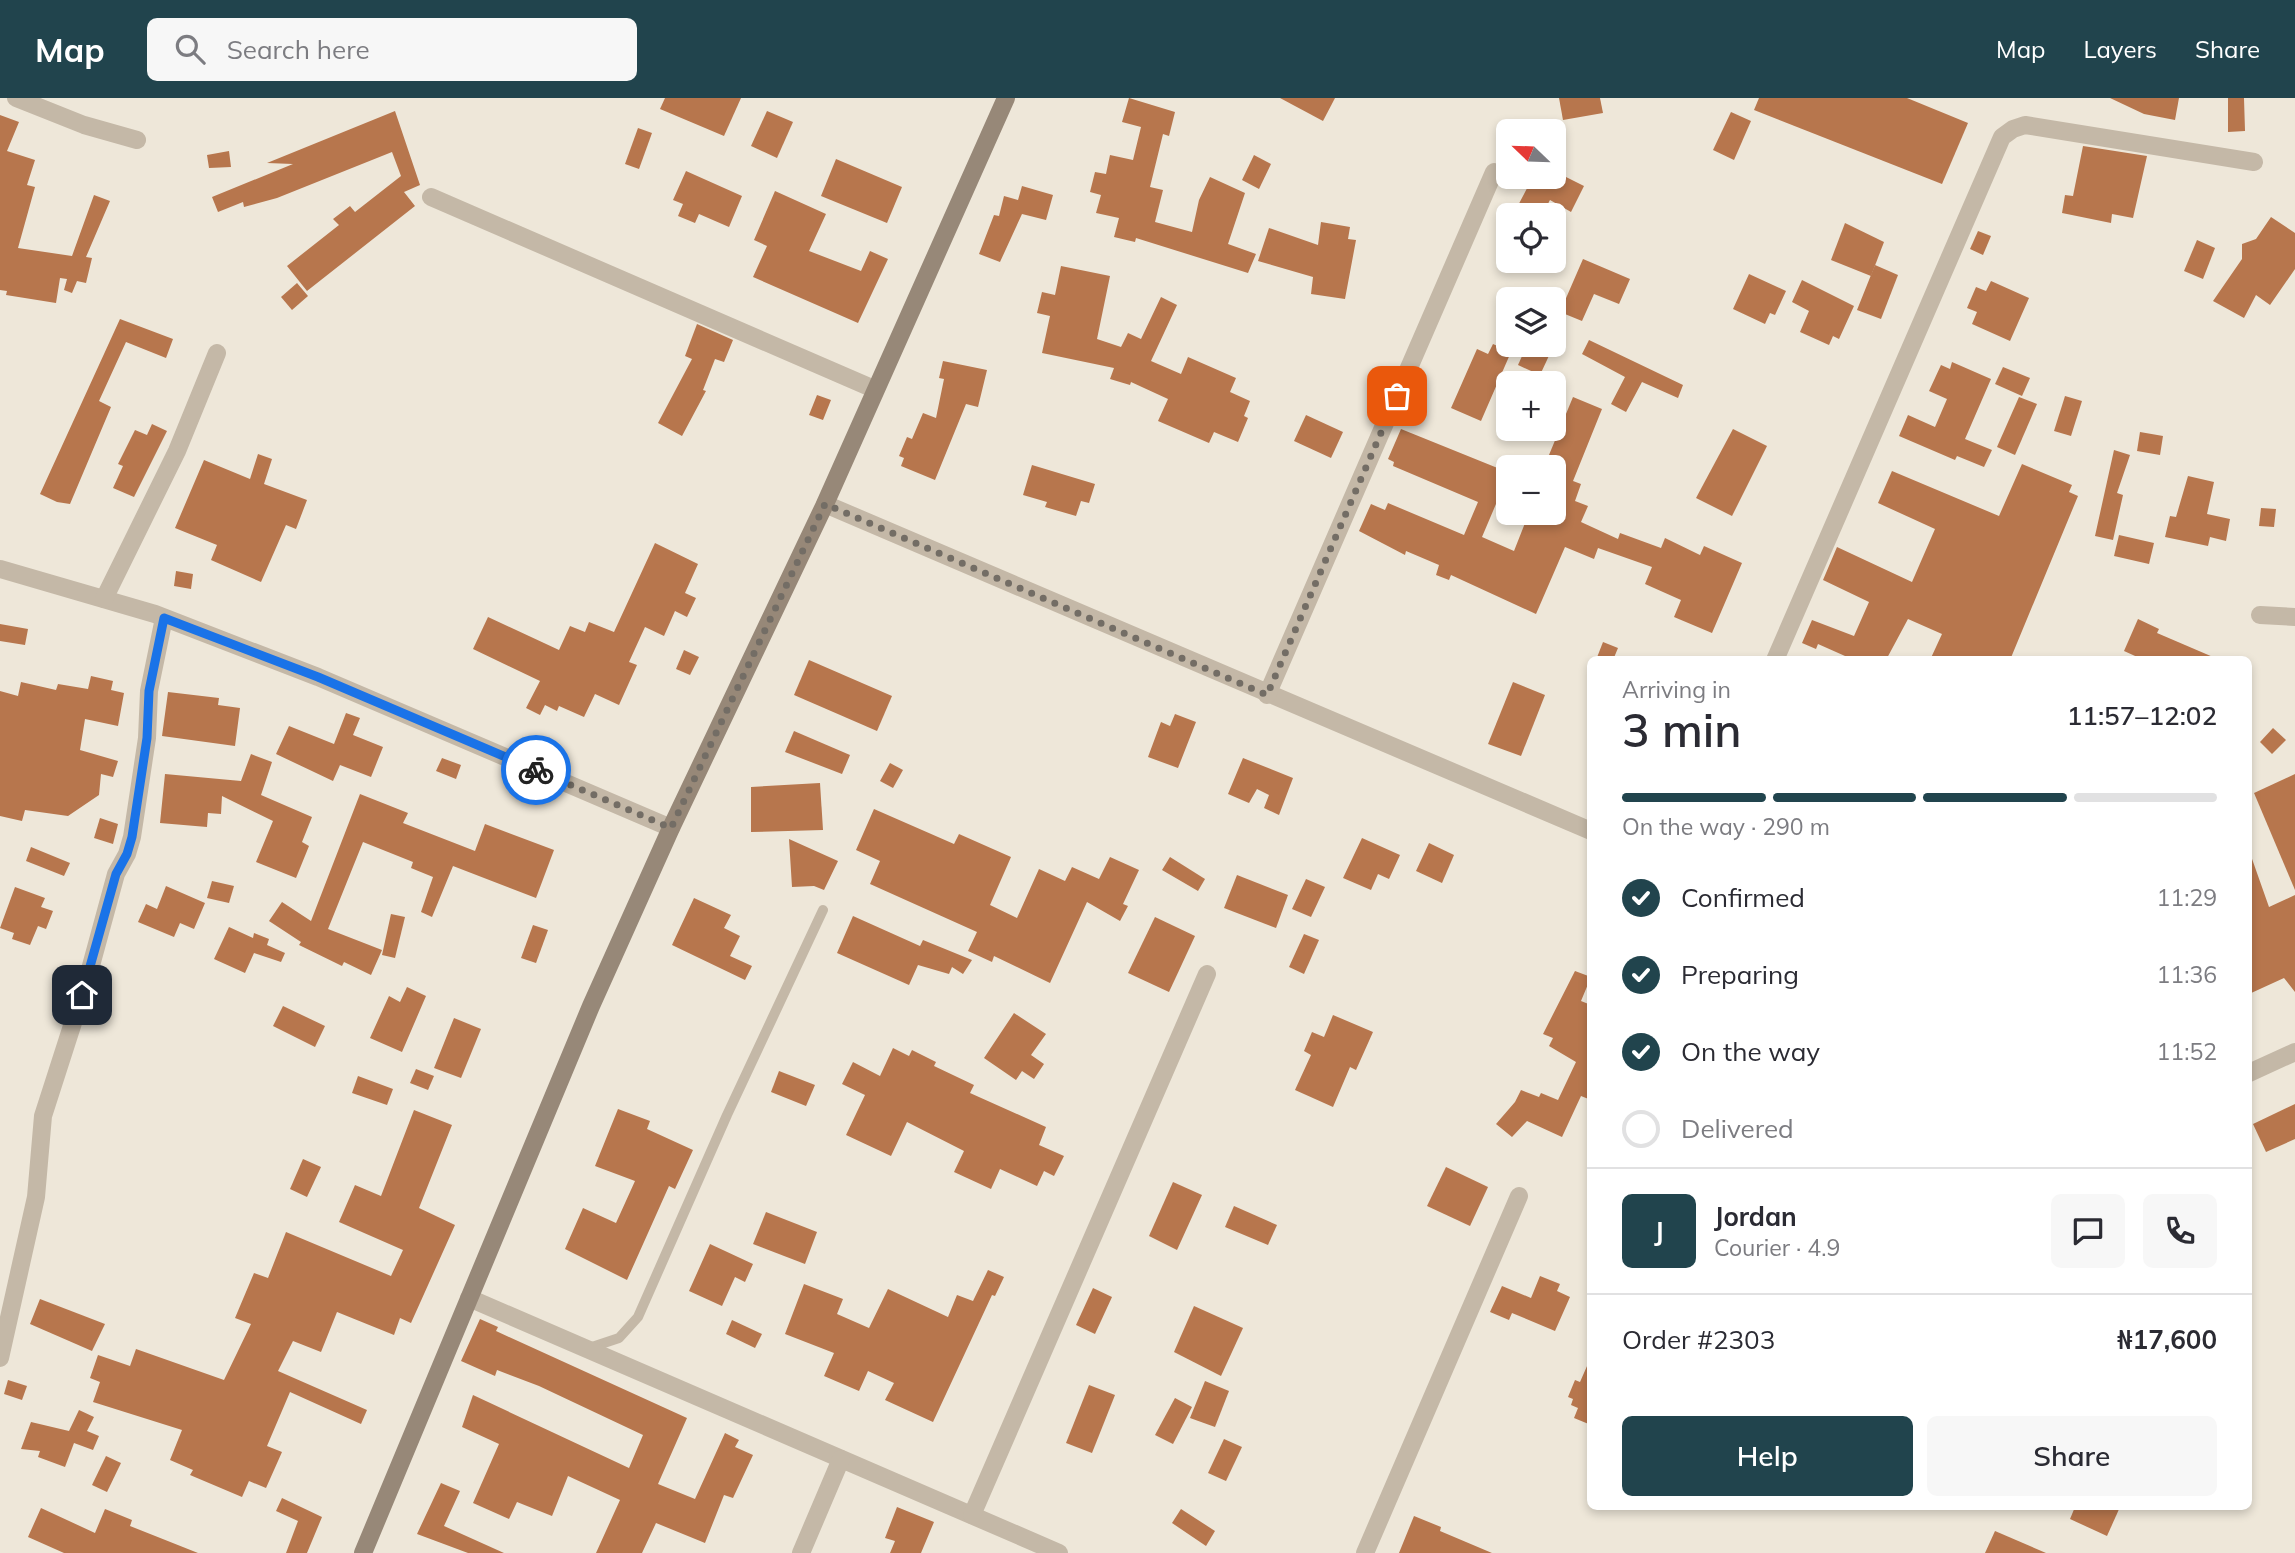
<!DOCTYPE html>
<html lang="en">
<head>
<meta charset="utf-8">
<style>
	body { margin:0; font-family:Mulish,sans-serif; background:#f7f7f7; color:#2b2b33; height:100vh; display:flex; flex-direction:column; font-size:26px; white-space:nowrap }
	* { box-sizing:border-box; margin:0 }
	p { font-size:23px; color:#7c7c81 }
	.icon { flex:none; width:38px; height:38px; fill:none; stroke:currentColor; stroke-width:2; stroke-linecap:round; stroke-linejoin:round }
	.map { position:relative; flex:1; overflow:hidden }
	.sheet { position:absolute; left:1587px; top:558px; width:665px; height:854px; display:flex; flex-direction:column; background:#fff; border-radius:10px; box-shadow:0 4px 10px #0003 }
	.sheet>* { flex:none }
	.needle { width:46px; rotate:293deg }
	.tools { position:absolute; left:1496px; top:21px; display:grid; gap:14px }
	.tools a { display:grid; place-items:center; width:70px; height:70px; border-radius:10px; background:#fff; box-shadow:0 4px 10px #0003; font-size:35px }
	.pin { position:absolute; display:grid; place-items:center; width:60px; height:60px; color:#fff; margin:-30px; border-radius:14px; box-shadow:0 4px 10px #0006 }
	.courier { position:absolute; display:grid; place-items:center; width:70px; height:70px; margin:-35px; border:5px solid #1a73e8; border-radius:50%; background:#fff; color:#222; box-shadow:0 2px 9px #0007 }
	.overview em { font-style:normal; font-weight:600 }
	.overview div { display:flex; flex-direction:column-reverse }
	.overview { display:flex; align-items:center; justify-content:space-between; height:119px; padding:0 35px }
	h1 { font-size:46px; font-weight:600; line-height:52px }
	.bar { display:grid; grid-template-columns:repeat(4,1fr); gap:10px 7px; align-content:center; height:84px; padding:0 35px }
	.bar i { height:9px; border-radius:5px; background:#e1e1e2 }
	.bar .on { background:#21444d }
	.bar p { grid-column:span 4 }
	.line { display:flex; align-items:center; gap:18px; padding:0 35px; border-top:2px solid #e1e1e2 }
	.line div { flex:1 }
	.round { display:grid; place-items:center; flex:none; width:74px; height:74px; border-radius:10px; background:#f7f7f7 }
	ol { padding:0 35px; list-style:none }
	li { display:flex; align-items:center; gap:21px; height:77px }
	li p { margin-inline-start:auto }
	li .icon { padding:7px; border-radius:50%; background:#21444d; color:#fff; stroke-width:4 }
	li:last-child { color:#7c7c81 }
	li i { width:38px; height:38px; border:4px solid #e1e1e2; border-radius:50% }
	.primary-button { display:flex; gap:14px; margin-top:auto; padding:14px 35px }
	.primary-button a { flex:1; height:80px; border-radius:10px; background:#21444d; color:#fff; font-size:28px; font-weight:600; line-height:80px; text-align:center }
	.primary-button a+a { background:#f7f7f7; color:#2b2b33 }
	header { display:flex; align-items:center; gap:42px; box-sizing:border-box; height:98px; padding:0 35px; background:#21444d; color:#fff }
	header strong { font-size:33px }
	nav { display:flex; gap:38px; margin-inline-start:auto; font-size:24px }
	.search { width:490px; height:63px; background:#f7f7f7; display:flex; align-items:center; gap:18px; box-sizing:border-box; padding:0 24px; border-radius:10px; color:#7c7c81; font-size:26px }
	.map>svg:first-child { display:block }
</style>
</head>
<body>
<header>
<strong>Map</strong>
<div class="search"><svg class="icon" aria-label="search" viewBox="0 0 24 24"><circle cx="10" cy="10" r="6"/><path d="M15 15l6 6"/></svg>Search here</div>
<nav><a>Map</a><a>Layers</a><a>Share</a></nav>
</header>
<div class="map">
<svg width="2295" height="1455" viewBox="0 0 2295 1455">
	<rect width="100%" height="100%" fill="#eee7d9"/>
	<g fill="#b7764d">
		<path d="M665 0H741L724 38 660 11Z"/>
		<path d="M1129 0 1175 14 1169 38 1163 36 1150 89 1163 92 1155 124 1192 134 1199 102 1210 79 1245 95 1228 146 1256 156 1248 175 1136 140 1135 144 1114 139 1119 120 1096 115 1101 97 1090 94 1095 74 1106 76 1110 57 1133 62 1141 29 1122 24Z"/>
		<path d="M1280 0H1335L1323 23Z"/>
		<path d="M1559 0H1600L1603 15 1563 22Z"/>
		<path d="M1759 0H1907L1968 25 1942 86 1754 12Z"/>
		<path d="M2110 0H2179L2175 22 2144 16Z"/>
		<path d="M2228 0H2244L2245 33 2228 34Z"/>
		<path d="M395 13 420 87 404 94 415 108 307 193 287 168 339 127 333 121 350 108 355 114 401 78 392 54 277 100 244 109 243 104 218 114 212 99 293 66 267 65Z"/>
		<path d="M767 13 793 24 777 60 751 48Z"/>
		<path d="M1731 14 1751 23 1734 62 1713 52Z"/>
		<path d="M0 17 19 24 7 53 35 62 27 87 35 89 18 150 72 158 94 97 110 103 86 159 92 160 86 185 77 183 72 195 64 192 67 181 60 180 56 205 6 197 7 193 0 192Z"/>
		<path d="M638 30 652 35 639 71 625 66Z"/>
		<path d="M2083 48 2147 58 2133 120 2112 116 2111 125 2062 115 2065 97 2073 98Z"/>
		<path d="M229 53 231 69 209 70 207 57Z"/>
		<path d="M1254 57 1271 66 1259 91 1242 82Z"/>
		<path d="M836 61 902 89 887 125 821 98Z"/>
		<path d="M686 73 742 98 729 129 699 116 695 125 678 118 683 106 673 102Z"/>
		<path d="M1554 73 1584 88 1571 114 1550 102 1542 117H1513L1533 79H1554Z"/>
		<path d="M1022 88 1053 97 1046 122 1022 116 1000 164 979 156 994 117 999 118 1004 98 1018 102Z"/>
		<path d="M775 93 826 116 809 153 861 173 870 153 888 161 858 225 753 179 767 148 754 142Z"/>
		<path d="M2271 119 2295 135V171L2270 207 2256 197 2244 220 2213 203 2242 161V146L2256 141Z"/>
		<path d="M1321 124 1350 129 1348 141 1356 142 1345 201 1311 196 1313 179 1258 163 1269 130 1318 147Z"/>
		<path d="M1845 125 1884 144 1871 178 1831 162Z"/>
		<path d="M1978 133 1991 138 1983 157 1970 151Z"/>
		<path d="M2197 142 2215 150 2203 181 2184 173Z"/>
		<path d="M1583 161 1630 181 1619 206 1594 196 1582 223 1560 214Z"/>
		<path d="M1875 167 1898 177 1881 221 1857 212Z"/>
		<path d="M1061 168 1110 178 1097 241 1121 249 1128 235 1141 241 1161 199 1177 207 1151 263 1181 276 1188 259 1236 280 1230 294 1250 303 1244 318 1248 320 1238 344 1214 334 1209 345 1158 323 1168 301 1131 284 1130 287 1110 281 1114 270 1042 255 1050 218 1037 215 1042 194 1055 197Z"/>
		<path d="M1749 176 1786 193 1775 217 1770 215 1765 226 1733 211Z"/>
		<path d="M1802 182 1854 208 1839 241 1833 238 1829 247 1800 234 1809 213 1792 204Z"/>
		<path d="M1991 183 2029 200 2010 243 1972 226 1977 214 1967 210 1976 189 1986 193Z"/>
		<path d="M297 185 308 198 292 212 281 199Z"/>
		<path d="M120 221 173 241 166 260 126 244 99 303 111 309 70 406 57 404 40 396Z"/>
		<path d="M697 226 733 242 724 264 715 261 703 292 706 293 682 338 658 325 692 261 685 258Z"/>
		<path d="M1589 242 1683 287 1678 300 1642 284 1626 314 1611 306 1625 279 1582 256Z"/>
		<path d="M1493 246 1511 254 1481 323 1451 310 1477 251 1488 256Z"/>
		<path d="M1527 247H1554L1540 277 1518 267Z"/>
		<path d="M943 263 987 272 978 309 966 306 935 382 901 368 904 360 899 358 907 339 912 341 923 315 936 320 944 281 939 280Z"/>
		<path d="M1952 264 1991 281 1965 341 1992 352 1984 369 1957 358 1955 362 1899 338 1908 317 1935 329 1947 301 1929 293 1941 267 1950 271Z"/>
		<path d="M2003 269 2030 280 2022 298 1995 286Z"/>
		<path d="M817 297 831 302 823 322 809 317Z"/>
		<path d="M2065 298 2082 303 2071 338 2054 333Z"/>
		<path d="M1573 299 1602 311 1573 383 1581 386 1575 403 1588 408 1581 424 1618 441 1620 435 1661 450 1665 440 1700 457 1704 448 1742 465 1712 535 1674 519 1681 502 1645 486 1652 469 1598 450 1594 461 1565 449 1536 516 1451 477 1449 482 1436 477 1439 467 1406 453 1405 457 1359 433 1371 406 1385 412 1388 405 1464 437 1478 404 1393 368 1394 364 1388 361 1401 331 1500 371 1499 375 1507 380 1482 439 1514 453 1529 415H1554V369H1544Z"/>
		<path d="M2019 299 2037 306 2015 357 1997 349Z"/>
		<path d="M1306 317 1343 334 1331 360 1294 343Z"/>
		<path d="M152 326 167 333 134 399 113 390 123 368 118 366 135 332 147 337Z"/>
		<path d="M1733 331 1767 348 1732 418 1696 400Z"/>
		<path d="M2140 334 2163 338 2160 357 2137 353Z"/>
		<path d="M2114 352 2130 357 2117 395 2123 397 2113 442 2095 438Z"/>
		<path d="M258 356 272 361 264 386 307 402 296 431 286 427 261 484 211 462 217 447 175 430 204 362 250 381Z"/>
		<path d="M2022 366 2072 387 2069 394 2078 398 2010 562H1930L1942 536 1908 521 1886 562H1844L1845 558 1818 546 1816 551 1802 545 1812 522 1854 538 1869 504 1823 482 1837 449 1912 484 1935 431 1878 405 1892 373 1999 418Z"/>
		<path d="M1032 367 1095 386 1089 405 1081 403 1076 418 1045 409 1047 404 1023 397Z"/>
		<path d="M2188 378 2214 384 2207 416 2230 421 2226 443 2210 439 2208 448 2165 439 2170 418 2176 419Z"/>
		<path d="M2261 410 2276 411 2274 429 2259 428Z"/>
		<path d="M2119 437 2154 445 2149 466 2114 458Z"/>
		<path d="M655 445 698 466 685 495 696 500 687 519 675 513 664 538 645 529 629 564 637 567 619 607 595 596 584 619 559 608 557 613 545 607 540 617 526 610 540 583 473 551 488 519 559 552 570 528 585 534 589 524 614 534Z"/>
		<path d="M176 473 193 476 191 491 174 488Z"/>
		<path d="M2138 521 2159 531 2157 535 2220 562H2144L2124 553Z"/>
		<path d="M0 526 28 531 25 547 0 543Z"/>
		<path d="M1603 544 1618 550 1613 562H1596Z"/>
		<path d="M684 552 699 559 690 577 676 571Z"/>
		<path d="M809 562 892 598 877 633 794 597Z"/>
		<path d="M91 578 113 583 111 592 124 595 118 628 85 621 80 652 118 663 113 679 101 676 99 697 68 718 25 712 22 723 0 718V593L18 598 21 584 56 592 58 586 88 591Z"/>
		<path d="M1513 584 1545 597 1521 658 1488 646Z"/>
		<path d="M168 594 219 600 218 607 240 610 235 648 162 638Z"/>
		<path d="M346 615 360 620 353 637 383 649 371 679 340 667 333 683 276 656 289 628 334 646Z"/>
		<path d="M1175 616 1196 624 1178 670 1148 659 1161 624 1170 628Z"/>
		<path d="M2273 630 2286 642 2272 656 2260 644Z"/>
		<path d="M794 633 850 657 842 676 785 654Z"/>
		<path d="M251 656 272 664 261 697 312 719 302 744 309 748 296 780 256 764 273 723 222 698 221 716 208 715 207 729 160 725 165 676 241 683Z"/>
		<path d="M442 660 461 667 456 681 436 673Z"/>
		<path d="M1243 660 1293 680 1279 717 1264 710 1269 697 1257 691 1249 705 1228 696Z"/>
		<path d="M890 665 903 672 893 690 880 683Z"/>
		<path d="M2295 676V792L2254 695Z"/>
		<path d="M820 685 823 732 751 734V689Z"/>
		<path d="M360 696 408 715 403 725 475 753 485 726 554 752 536 800 453 768 432 819 421 814 433 779 411 770 413 764 363 744 328 831 382 852 371 877 344 864 342 868 299 847 301 844 269 823 282 804 311 823Z"/>
		<path d="M874 711 954 746 959 736 1011 759 990 807 1017 820 1039 771 1065 783 1072 769 1099 781 1110 759 1139 772 1123 806 1128 808 1120 823 1087 804 1050 885 994 858 992 864 968 853 977 834 870 786 880 763 856 752Z"/>
		<path d="M100 720 118 726 113 746 94 740Z"/>
		<path d="M1362 740 1400 757 1389 781 1378 776 1371 792 1343 780Z"/>
		<path d="M789 741 838 763 824 792 814 788 792 789Z"/>
		<path d="M1429 745 1454 757 1442 785 1416 773Z"/>
		<path d="M31 749 70 765 64 778 26 763Z"/>
		<path d="M2251 758 2269 809 2295 797V894L2284 880 2249 896Z"/>
		<path d="M1170 759 1205 781 1198 793 1162 772Z"/>
		<path d="M1237 777 1288 797 1276 830 1224 810Z"/>
		<path d="M1306 781 1325 789 1311 819 1292 811Z"/>
		<path d="M212 783 234 788 229 805 207 800Z"/>
		<path d="M166 788 205 805 194 831 180 825 174 839 138 824 146 806 157 811Z"/>
		<path d="M15 789 45 800 41 809 53 813 46 831 38 828 30 847 12 841 14 835 0 830Z"/>
		<path d="M694 800 731 817 724 830 740 838 730 858 752 868 745 882 672 847Z"/>
		<path d="M391 816 405 819 395 860 382 857Z"/>
		<path d="M853 818 920 848 923 842 972 862 963 876 952 869 949 876 918 867 909 887 837 855Z"/>
		<path d="M1155 819 1195 838 1169 894 1128 875Z"/>
		<path d="M533 827 548 832 536 865 521 860Z"/>
		<path d="M229 829 253 840 254 835 269 841 267 847 285 855 281 864 254 855 245 875 214 861Z"/>
		<path d="M1304 836 1319 842 1304 876 1289 869Z"/>
		<path d="M1575 873 1591 879 1581 903 1591 907V1002L1581 998 1562 1039 1527 1023 1512 1039 1496 1026 1515 1004 1521 992 1539 999 1541 995 1558 1002 1576 964 1549 948 1553 940 1543 936Z"/>
		<path d="M407 889 426 898 402 954 370 940 389 898 400 904Z"/>
		<path d="M283 908 325 928 315 949 273 928Z"/>
		<path d="M1014 915 1046 936 1031 957 1044 966 1034 981 1022 973 1016 982 984 960Z"/>
		<path d="M1333 917 1373 934 1356 972 1350 969 1333 1009 1295 992 1311 957 1304 953 1312 934 1324 939Z"/>
		<path d="M454 920 481 931 461 980 434 970Z"/>
		<path d="M893 950 909 958 912 952 936 964 934 968 974 987 970 995 1046 1029 1039 1047 1064 1058 1054 1078 1044 1073 1037 1088 1000 1071 991 1091 954 1074 964 1053 907 1024 891 1058 846 1037 865 997 842 986 853 964 880 978Z"/>
		<path d="M416 971 434 978 428 992 410 985Z"/>
		<path d="M779 973 815 987 806 1008 771 994Z"/>
		<path d="M358 978 393 991 387 1007 352 995Z"/>
		<path d="M2295 1006V1041L2266 1054 2253 1026Z"/>
		<path d="M618 1011 650 1023 647 1031 693 1052 675 1091 669 1088 627 1182 565 1151 583 1110 616 1125 635 1083 595 1068Z"/>
		<path d="M414 1012 452 1027 419 1110 455 1127 411 1225 400 1220 394 1237 337 1214 321 1254 293 1243 278 1273 367 1312 361 1326 290 1294 267 1348 282 1354 266 1390 249 1383 242 1399 190 1377 193 1372 170 1362 182 1332 93 1304 100 1284 90 1280 98 1257 130 1268 136 1251 224 1282 251 1226 235 1220 254 1175 268 1180 286 1134 391 1178 403 1152 339 1124 355 1087 381 1098Z"/>
		<path d="M303 1061 321 1069 307 1099 290 1091Z"/>
		<path d="M1446 1069 1488 1089 1470 1128 1427 1108Z"/>
		<path d="M1173 1084 1202 1097 1177 1152 1149 1138Z"/>
		<path d="M1234 1108 1277 1127 1268 1147 1225 1129Z"/>
		<path d="M766 1114 817 1134 805 1166 753 1146Z"/>
		<path d="M710 1146 753 1166 745 1184 735 1179 722 1208 689 1193Z"/>
		<path d="M988 1172 1004 1179 995 1198 992 1197 933 1324 885 1302 894 1285 868 1273 859 1293 824 1278 834 1255 785 1236 804 1186 843 1201 837 1216 869 1230 888 1191 948 1219 957 1197 973 1203Z"/>
		<path d="M1540 1178 1560 1186 1557 1193 1570 1199 1555 1233 1512 1215 1509 1222 1490 1214 1502 1188 1531 1200Z"/>
		<path d="M1093 1190 1112 1199 1095 1236 1076 1227Z"/>
		<path d="M40 1201 105 1226 92 1253 30 1226Z"/>
		<path d="M1194 1208 1243 1230 1221 1278 1174 1254Z"/>
		<path d="M480 1221 498 1229 496 1233 687 1320 658 1386 695 1401 725 1335 739 1342 735 1349 753 1357 733 1400 724 1397 705 1445 656 1425 642 1455H596L620 1402 568 1378 552 1418 517 1404 509 1421 473 1405 499 1346 462 1329 473 1297 629 1370 643 1337 539 1288 497 1272 495 1278 461 1263Z"/>
		<path d="M732 1222 762 1236 755 1250 726 1236Z"/>
		<path d="M1591 1259V1327L1574 1320 1578 1310 1571 1307 1573 1301 1568 1299 1575 1282 1580 1284Z"/>
		<path d="M8 1282 27 1288 22 1302 4 1296Z"/>
		<path d="M1205 1283 1229 1293 1215 1329 1190 1320Z"/>
		<path d="M1089 1287 1115 1297 1092 1355 1066 1345Z"/>
		<path d="M1175 1300 1192 1309 1173 1346 1155 1337Z"/>
		<path d="M79 1312 94 1319 87 1333 99 1338 93 1352 74 1345 65 1369 38 1359 40 1353 21 1351 31 1324 69 1333Z"/>
		<path d="M1224 1341 1242 1349 1226 1383 1208 1375Z"/>
		<path d="M106 1358 121 1365 107 1394 92 1387Z"/>
		<path d="M441 1385 460 1393 444 1428 504 1455H468L417 1436Z"/>
		<path d="M282 1400 322 1419 307 1455H286L298 1423 276 1413Z"/>
		<path d="M897 1409 934 1424 921 1455H890L895 1443 885 1440Z"/>
		<path d="M2075 1409H2120L2107 1438 2070 1421Z"/>
		<path d="M41 1410 95 1435 105 1411 132 1422 130 1428 198 1455H64L28 1439Z"/>
		<path d="M1181 1411 1215 1433 1206 1448 1172 1425Z"/>
		<path d="M1414 1418 1441 1429 1440 1433 1492 1455H1399Z"/>
		<path d="M1995 1433 2046 1455H1985Z"/>
	</g>
	<g fill="none" stroke-linecap="round" stroke-linejoin="round">
		<path stroke="#c4b8a7" stroke-width="10" d="M589 1250 619 1240 638 1219 727 1017 823 812"/>
		<g stroke="#c4b8a7" stroke-width="18">
			<path d="M16 0 84 27 137 42"/>
			<path d="M431 99 874 291"/>
			<path d="M825 406 1591 733"/>
			<path d="M0 471 155 516 318 579 671 730"/>
			<path d="M104 501 177 353 217 255"/>
			<path d="M2260 517 2295 519"/>
			<path d="M1775 562 2002 39 2013 31 2025 27 2254 64"/>
			<path d="M1267 597 1494 74"/>
			<path d="M2249 975 2295 954"/>
			<path d="M469 1200 1059 1455"/>
			<path d="M0 1260 36 1099 43 1018 89 875 116 776 127 756 132 739 147 640 149 593 164 520"/>
			<path d="M972 1417 1207 876"/>
			<path d="M801 1455 841 1361"/>
			<path d="M1365 1455 1519 1098"/>
		</g>
		<path stroke="#978878" stroke-width="18" d="M363 1455 591 908 671 730 825 406 1006 0"/>
	</g>
	<g fill="none" stroke-linecap="round" stroke-linejoin="round">
		<path stroke="#736d65" stroke-width="7" stroke-dasharray="0 12.6" d="M536 672 671 730 825 406 1267 597 1397 298"/>
		<path stroke="#1a73e8" stroke-width="9" d="M82 897 116 776 127 756 132 739 147 640 149 593 164 520 318 579 536 672"/>
	</g>
</svg>
<div class="tools">
<a><svg class="needle" viewBox="-14 -14 28 28"><path d="M0-13l5 13h-10z" fill="#e53935"/><path d="M0 13l5-13h-10z" fill="#7c7c81"/></svg></a>
<a><svg class="icon" aria-label="locate" viewBox="0 0 24 24"><circle cx="12" cy="12" r="6"/><path d="M12 2v4M12 18v4M2 12h4M18 12h4"/></svg></a>
<a><svg class="icon" aria-label="layers" viewBox="0 0 24 24"><path d="M12 4l9 5-9 5-9-5zM3 14l9 5 9-5"/></svg></a>
<a>+</a>
<a>−</a>
</div>
<div class="pin" style="left:1397px;top:298px;background:#ea580c"><svg class="icon" aria-label="bag" viewBox="0 0 24 24"><path d="M5 8h14l-1 12H6zM9 8a3 3 0 0 1 6 0"/></svg></div>
<div class="pin" style="left:82px;top:897px;background:#1f2937"><svg class="icon" aria-label="home" viewBox="0 0 24 24"><path d="M3 11l9-7 9 7M6 9v11h12V9"/></svg></div>
<div class="courier" style="left:536px;top:672px"><svg class="icon" aria-label="bike" viewBox="0 0 24 24"><circle cx="6" cy="16" r="4"/><circle cx="18" cy="16" r="4"/><path d="M6 16l4-8h5l3 8M10 8l3 8H6M13 5h3"/></svg></div>
<section class="sheet">
<div class="overview"><div><h1>3 min</h1><p>Arriving in</p></div><em>11:57–12:02</em></div>
<div class="bar"><i class="on"></i><i class="on"></i><i class="on"></i><i></i><p>On the way · 290 m</p></div>
<ol>
<li><svg class="icon" aria-label="check" viewBox="0 0 24 24"><path d="M5 12l5 5 9-10"/></svg>Confirmed<p>11:29</p></li>
<li><svg class="icon" aria-label="check" viewBox="0 0 24 24"><path d="M5 12l5 5 9-10"/></svg>Preparing<p>11:36</p></li>
<li><svg class="icon" aria-label="check" viewBox="0 0 24 24"><path d="M5 12l5 5 9-10"/></svg>On the way<p>11:52</p></li>
<li><i></i>Delivered</li>
</ol>
<div class="line" style="height:126px"><b class="round" style="background:#21444d;color:#fff">J</b><div><b>Jordan</b><p>Courier · 4.9</p></div><a class="round"><svg class="icon" aria-label="chat" viewBox="0 0 24 24"><path d="M4 5h16v11H9l-5 4z"/></svg></a><a class="round"><svg class="icon" aria-label="phone" viewBox="0 0 24 24"><path d="M5 4h4l2 5-3 2q2 4 5 5l2-3 5 2v4C11 20 4 13 5 4z"/></svg></a></div>
<div class="line" style="height:91px"><div>Order #2303</div><b>₦17,600</b></div>
<div class="primary-button"><a>Help</a><a>Share</a></div>
</section>
</div>
</body>
</html>
